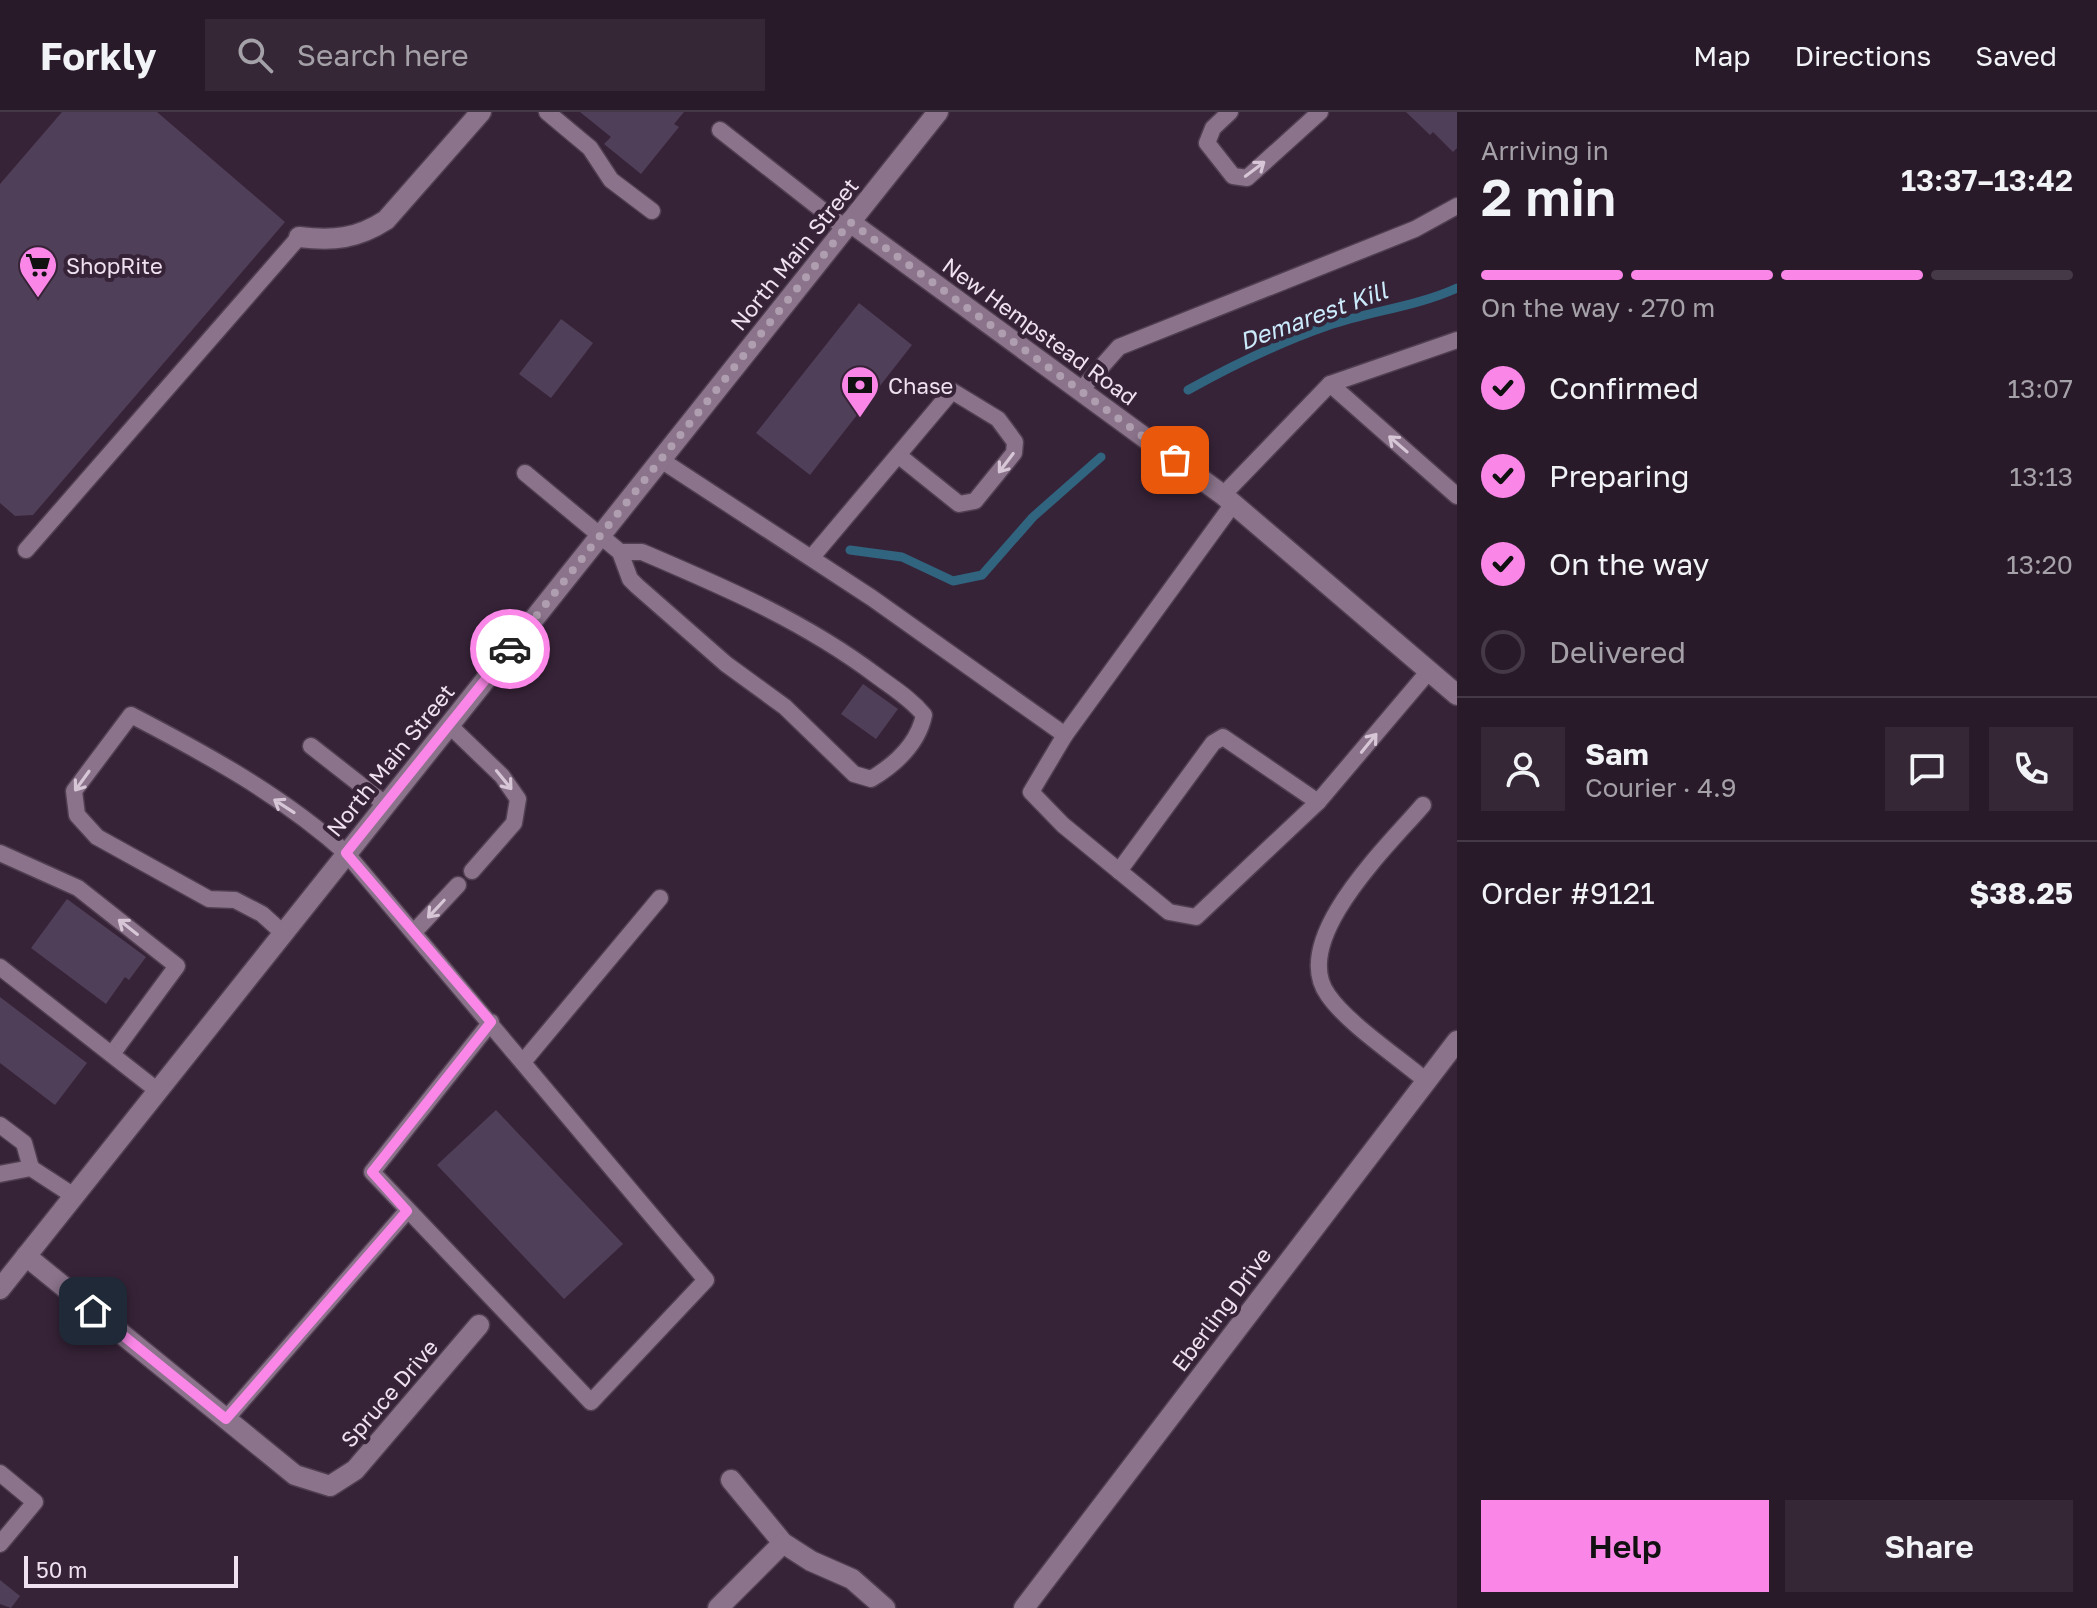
<!DOCTYPE html>
<html lang="en">
<head>
<meta charset="utf-8">
<style>
	body { margin:0; font-family:"Golos Text",sans-serif; background:#352736; color:#f1f3f6; height:100vh; display:flex; flex-direction:column; font-size:30px; white-space:nowrap }
	* { box-sizing:border-box; margin:0 }
	p { font-size:26px; color:#a5a1a8 }
	.icon { flex:none; width:44px; height:44px; fill:none; stroke:currentColor; stroke-width:2; stroke-linecap:round; stroke-linejoin:round }
	.map { position:relative; flex:1; overflow:hidden }
	.drawer { display:flex; flex-direction:column; background:#291a2a; width:640px }
	.drawer>* { flex:none }
	.scale { position:absolute; left:24px; bottom:20px; width:214px; box-sizing:border-box; padding-left:8px; border:4px solid #efe1ef; border-top:0; font-size:22px; line-height:28px; white-space:nowrap; color:#efe1ef; -webkit-text-stroke:6px #372338; paint-order:stroke }
	.pin { position:absolute; display:grid; place-items:center; width:68px; height:68px; color:#fff; margin:-34px; border-radius:16px; box-shadow:0 4px 12px #0006 }
	.courier { position:absolute; display:grid; place-items:center; width:80px; height:80px; margin:-40px; border:6px solid #fa87e7; border-radius:50%; background:#fff; color:#222; box-shadow:0 2px 10px #0007 }
	.headline em { font-style:normal; font-weight:600 }
	.headline div { display:flex; flex-direction:column-reverse }
	.headline { display:flex; align-items:center; justify-content:space-between; height:136px; padding:0 24px }
	h1 { font-size:52px; font-weight:600; line-height:60px }
	.bar { display:grid; grid-template-columns:repeat(4,1fr); gap:12px 8px; align-content:center; height:96px; padding:0 24px }
	.bar i { height:10px; border-radius:6px; background:#453847 }
	.bar .current { background:#fa87e7 }
	.bar p { grid-column:span 4 }
	.line { display:flex; align-items:center; gap:20px; padding:0 24px; border-top:2px solid #453847 }
	.line div { flex:1 }
	.round { display:grid; place-items:center; flex:none; width:84px; height:84px; border-radius:0px; background:#352736 }
	ol { padding:0 24px; list-style:none }
	li { display:flex; align-items:center; gap:24px; height:88px }
	li p { margin-inline-start:auto }
	li .icon { padding:8px; border-radius:50%; background:#fa87e7; color:#111; stroke-width:4 }
	li:last-child { color:#a5a1a8 }
	li i { width:44px; height:44px; border:4px solid #453847; border-radius:50% }
	.cta { display:flex; gap:16px; margin-top:auto; padding:16px 24px }
	.cta a { flex:1; height:92px; border-radius:0px; background:#fa87e7; color:#111; font-size:32px; font-weight:600; line-height:92px; text-align:center }
	.cta a+a { background:#352736; color:#f1f3f6 }
	header { display:flex; align-items:center; gap:48px; box-sizing:border-box; height:112px; padding:0 40px; background:#291a2a; border-bottom:2px solid #453847 }
	header strong { font-size:38px }
	nav { display:flex; gap:44px; margin-inline-start:auto; font-size:28px }
	.search { width:560px; height:72px; background:#352736; display:flex; align-items:center; gap:20px; box-sizing:border-box; padding:0 28px; border-radius:0px; color:#a5a1a8; font-size:30px }
	main { display:flex; flex:1; min-height:0 }
	.map>svg:first-child { display:block }
</style>
</head>
<body>
<header>
<strong>Forkly</strong>
<div class="search"><svg class="icon" aria-label="search" viewBox="0 0 24 24"><circle cx="10" cy="10" r="6"/><path d="M15 15l6 6"/></svg>Search here</div>
<nav><a>Map</a><a>Directions</a><a>Saved</a></nav>
</header>
<main>
<div class="map">
<svg width="1457" height="1496" viewBox="0 0 1457 1496">
	<rect width="100%" height="100%" fill="#372338"/>
	<g fill="none" stroke-linecap="round" stroke-linejoin="round">
		<g stroke="#30647f" stroke-width="9">
			<path d="M1188 278C1233 253 1278 231 1327 214 1370 199 1415 195 1457 176"/>
			<path d="M850 438 902 445 953 469 982 463 1033 405 1101 345"/>
		</g>
	</g>
	<g fill="#503f58">
		<path d="M62 0H157L285 110 33 403 15 404 0 391V72Z"/>
		<path d="M580 0H684L674 12 679 15 641 62 604 32 611 25Z"/>
		<path d="M1406 0H1457V36L1453 40 1433 20 1430 23Z"/>
		<path d="M859 191 912 233 810 363 756 321Z"/>
		<path d="M561 207 593 231 551 286 519 262Z"/>
		<path d="M863 572 898 597 876 627 841 602Z"/>
		<path d="M67 787 146 845 129 868 125 865 106 892 31 836Z"/>
		<path d="M0 885 87 951 55 993 0 951Z"/>
		<path d="M496 998 623 1132 564 1187 437 1053Z"/>
		<path d="M0 1468 20 1484 11 1496 0 1492Z"/>
	</g>
	<g fill="none" stroke-linecap="round" stroke-linejoin="round">
		<defs>
			<g id="service">
				<path d="M547 0 590 36 611 68 652 99"/>
				<path d="M1230 0 1213 16 1207 31 1233 64 1247 66 1320 0"/>
				<path d="M720 18 845 116"/>
				<path d="M1330 272 1457 228"/>
				<path d="M1080 279 1119 235 1415 117 1457 94"/>
				<path d="M661 348 872 486 1065 623"/>
				<path d="M525 361 620 440 630 467 637 474 726 552 785 595 854 662 871 667C896 652 918 632 924 603 911 587 893 576 877 564 804 509 724 475 642 440H620"/>
				<path d="M1223 383 1330 272 1457 384"/>
				<path d="M1233 392 1065 623 1031 680 1063 713 1169 800 1196 805 1318 690 1429 559"/>
				<path d="M26 438 299 125"/>
				<path d="M812 445 952 279 998 307 1015 330 1014 341 975 389 959 392 898 343"/>
				<path d="M449 613 502 664 518 687 514 711 472 759"/>
				<path d="M311 634 385 692"/>
				<path d="M1423 693C1389 733 1288 828 1328 883 1347 911 1398 945 1425 968"/>
				<path d="M0 741 78 776 177 854 112 942"/>
				<path d="M1119 759 1213 631 1223 625 1318 690"/>
				<path d="M414 820 458 773"/>
				<path d="M283 821 262 802 235 788 209 787 97 725 77 703 74 679 131 603C206 642 283 684 346 741L706 1168 591 1290 372 1060 491 910"/>
				<path d="M0 855 158 979"/>
				<path d="M523 950 660 786"/>
				<path d="M0 1013 24 1031 31 1056"/>
				<path d="M0 1062 31 1056 74 1084"/>
				<path d="M226 1307 407 1099"/>
				<path d="M0 1361 35 1390 0 1432"/>
			</g>
			<g id="minor">
				<path d="M299 125C333 129 357 127 386 108L481 0"/>
				<path d="M26 1144 295 1363 330 1374 355 1358 479 1213"/>
				<path d="M731 1368 783 1431 811 1449 852 1467 885 1496"/>
				<path d="M718 1496 783 1431"/>
				<path d="M1024 1496 1457 929"/>
			</g>
			<g id="tertiary">
				<path d="M850 110 1223 383 1457 583"/>
				<path d="M0 1177 938 0"/>
			</g>
		</defs>
		<use href="#service" stroke="#503e51" stroke-width="19"/>
		<use href="#minor" stroke="#503e51" stroke-width="23"/>
		<use href="#tertiary" stroke="#503e51" stroke-width="23"/>
		<use href="#service" stroke="#8a738b" stroke-width="16"/>
		<use href="#minor" stroke="#8a738b" stroke-width="20"/>
		<use href="#tertiary" stroke="#8a738b" stroke-width="20"/>
	</g>
	<defs><path id="oneway-shaft" d="M-6 0H5M1.5-3L5.5 0L1.5 3" fill="none" stroke-width="1.6" stroke-linecap="round" stroke-linejoin="round" transform="scale(2)"/></defs>
	<g stroke="#d6c6d6">
		<use href="#oneway-shaft" transform="translate(1255 57) rotate(-37)"/>
		<use href="#oneway-shaft" transform="translate(1398 332) rotate(-139)"/>
		<use href="#oneway-shaft" transform="translate(1006 351) rotate(127)"/>
		<use href="#oneway-shaft" transform="translate(1369 631) rotate(-51)"/>
		<use href="#oneway-shaft" transform="translate(504 668) rotate(51)"/>
		<use href="#oneway-shaft" transform="translate(82 669) rotate(126)"/>
		<use href="#oneway-shaft" transform="translate(284 694) rotate(-147)"/>
		<use href="#oneway-shaft" transform="translate(436 797) rotate(133)"/>
		<use href="#oneway-shaft" transform="translate(128 815) rotate(-142)"/>
	</g>
	<g fill="none" stroke-linecap="round" stroke-linejoin="round">
		<path stroke="#af9eaf" stroke-width="8" stroke-dasharray="0 14.4" d="M510 537 850 110 1175 348"/>
		<path stroke="#fa87e7" stroke-width="10" d="M93 1199 226 1307 407 1099 372 1060 491 910 346 741 510 537"/>
	</g>
	<defs>
		<symbol id="supermarket-pin" viewBox="-11 -11 22 30"><path d="M0 17L-7.5 6A9.5 9.5 0 1 1 7.5 6Z" fill="#fa87e7" stroke="#372338"/><path d="M-6-5.5h2.5l.6 2H6L4.5 2H-2.5L-4.4-4H-6ZM-1.5 3.2a1.3 1.3 0 1 0 .1 0ZM3 3.2a1.3 1.3 0 1 0 .1 0Z" fill="#111"/></symbol>
		<symbol id="bank-pin" viewBox="-11 -11 22 30"><path d="M0 17L-7.5 6A9.5 9.5 0 1 1 7.5 6Z" fill="#fa87e7" stroke="#372338"/><path d="M-6-4H6V4H-6ZM0-2.3a2.3 2.3 0 1 0 0 4.6a2.3 2.3 0 1 0 0-4.6Z" fill="#111"/></symbol>
	</defs>
	<g fill-rule="evenodd">
		<use href="#supermarket-pin" x="16" y="131" width="44" height="60"/>
		<use href="#bank-pin" x="838" y="251" width="44" height="60"/>
	</g>
	<g text-anchor="middle" dominant-baseline="central" stroke-width="8" stroke-linejoin="round" paint-order="stroke">
		<g font-size="22" fill="#efe1ef" stroke="#372338">
			<text transform="translate(794 142) rotate(-51)">North Main Street</text>
			<text transform="translate(1040 219) rotate(36)">New Hempstead Road</text>
			<text transform="translate(390 648) rotate(-51)">North Main Street</text>
			<text transform="translate(1221 1197) rotate(-53)">Eberling Drive</text>
			<text transform="translate(389 1281) rotate(-49)">Spruce Drive</text>
		</g>
		<g font-size="22" fill="#efe1ef" stroke="#372338" text-anchor="start">
			<text x="66" y="153">ShopRite</text>
			<text x="888" y="273">Chase</text>
		</g>
		<g font-size="24" font-style="italic" fill="#cbeafb" stroke="#372338">
			<text transform="translate(1313 203) rotate(-20)">Demarest Kill</text>
		</g>
	</g>
</svg>
<div class="scale">50 m</div>
<div class="pin" style="left:1175px;top:348px;background:#ea580c"><svg class="icon" aria-label="bag" viewBox="0 0 24 24"><path d="M5 8h14l-1 12H6zM9 8a3 3 0 0 1 6 0"/></svg></div>
<div class="pin" style="left:93px;top:1199px;background:#1f2937"><svg class="icon" aria-label="home" viewBox="0 0 24 24"><path d="M3 11l9-7 9 7M6 9v11h12V9"/></svg></div>
<div class="courier" style="left:510px;top:537px"><svg class="icon" aria-label="car" viewBox="0 0 24 24"><path d="M5 17H2v-5l4-1 3-4h7l3 4 3 1v5h-3M9 17h6M6 11h13"/><circle cx="7" cy="17" r="2"/><circle cx="17" cy="17" r="2"/></svg></div>
</div>
<section class="drawer">
<div class="headline"><div><h1>2 min</h1><p>Arriving in</p></div><em>13:37–13:42</em></div>
<div class="bar"><i class="current"></i><i class="current"></i><i class="current"></i><i></i><p>On the way · 270 m</p></div>
<ol>
<li><svg class="icon" aria-label="check" viewBox="0 0 24 24"><path d="M5 12l5 5 9-10"/></svg>Confirmed<p>13:07</p></li>
<li><svg class="icon" aria-label="check" viewBox="0 0 24 24"><path d="M5 12l5 5 9-10"/></svg>Preparing<p>13:13</p></li>
<li><svg class="icon" aria-label="check" viewBox="0 0 24 24"><path d="M5 12l5 5 9-10"/></svg>On the way<p>13:20</p></li>
<li><i></i>Delivered</li>
</ol>
<div class="line" style="height:144px"><a class="round"><svg class="icon" aria-label="person" viewBox="0 0 24 24"><circle cx="12" cy="8" r="4"/><path d="M4 21q1-7 8-7t8 7"/></svg></a><div><b>Sam</b><p>Courier · 4.9</p></div><a class="round"><svg class="icon" aria-label="chat" viewBox="0 0 24 24"><path d="M4 5h16v11H9l-5 4z"/></svg></a><a class="round"><svg class="icon" aria-label="phone" viewBox="0 0 24 24"><path d="M5 4h4l2 5-3 2q2 4 5 5l2-3 5 2v4C11 20 4 13 5 4z"/></svg></a></div>
<div class="line" style="height:104px"><div>Order #9121</div><b>$38.25</b></div>
<div class="cta"><a>Help</a><a>Share</a></div>
</section>
</main>
</body>
</html>
